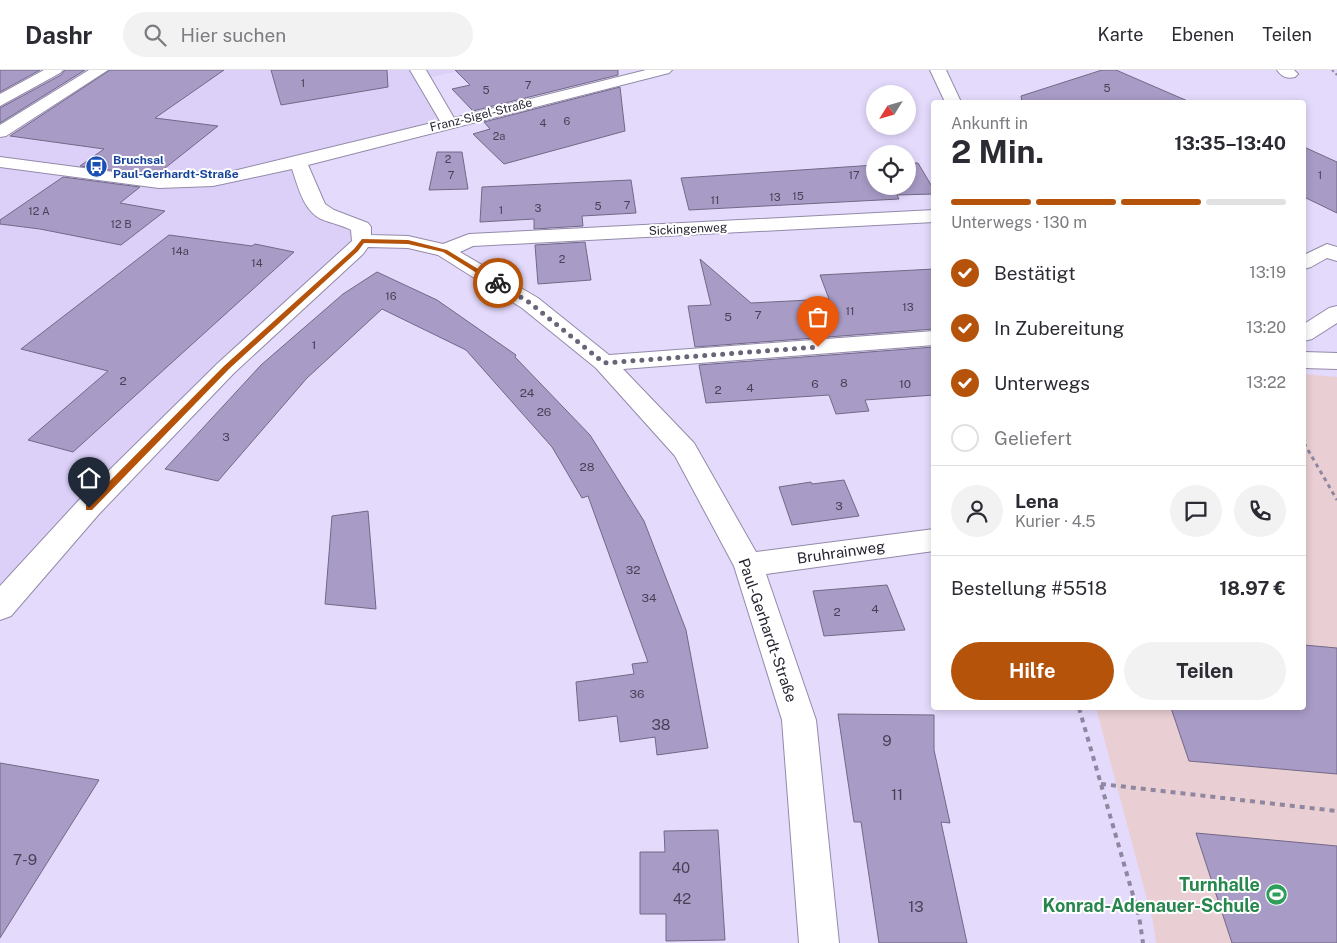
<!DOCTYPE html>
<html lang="de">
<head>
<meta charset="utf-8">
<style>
	body { margin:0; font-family:"Public Sans",sans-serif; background:#f2f2f3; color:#2b2b33; height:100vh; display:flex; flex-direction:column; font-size:19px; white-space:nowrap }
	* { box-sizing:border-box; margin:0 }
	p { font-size:16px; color:#7c7c81 }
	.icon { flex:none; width:28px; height:28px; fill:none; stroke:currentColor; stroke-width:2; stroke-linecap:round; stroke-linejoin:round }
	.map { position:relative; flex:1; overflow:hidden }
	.side { position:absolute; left:931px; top:30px; width:375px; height:610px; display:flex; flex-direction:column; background:#fff; border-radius:5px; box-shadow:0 2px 8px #0003 }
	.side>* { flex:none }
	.needle { width:32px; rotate:233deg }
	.fabs { position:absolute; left:866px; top:15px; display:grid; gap:10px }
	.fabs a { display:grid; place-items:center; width:50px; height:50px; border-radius:50%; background:#fff; box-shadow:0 2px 8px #0003; font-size:25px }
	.pin { position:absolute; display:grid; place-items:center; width:42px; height:42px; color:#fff; margin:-51px -21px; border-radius:50% 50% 50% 0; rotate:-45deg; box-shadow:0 0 5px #0007 }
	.pin .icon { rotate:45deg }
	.courier { position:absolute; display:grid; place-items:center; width:50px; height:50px; margin:-25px; border:4px solid #b45309; border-radius:50%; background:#fff; color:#222; box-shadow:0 1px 6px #0007 }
	.head em { font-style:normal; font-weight:700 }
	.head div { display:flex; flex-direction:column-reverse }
	.head { display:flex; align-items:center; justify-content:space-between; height:85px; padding:0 20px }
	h1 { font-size:32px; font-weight:700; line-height:38px }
	.bar { display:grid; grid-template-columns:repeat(4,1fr); gap:8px 5px; align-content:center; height:60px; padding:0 20px }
	.bar i { height:6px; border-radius:4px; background:#e1e1e2 }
	.bar .selected { background:#b45309 }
	.bar p { grid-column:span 4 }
	.line { display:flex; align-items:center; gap:12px; padding:0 20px; border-top:1px solid #e1e1e2 }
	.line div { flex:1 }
	.round { display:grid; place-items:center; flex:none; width:52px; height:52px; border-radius:26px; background:#f2f2f3 }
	ol { padding:0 20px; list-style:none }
	li { display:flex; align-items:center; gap:15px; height:55px }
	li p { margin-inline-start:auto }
	li .icon { padding:5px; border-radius:50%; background:#b45309; color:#fff; stroke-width:4 }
	li:last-child { color:#7c7c81 }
	li i { width:28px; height:28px; border:2px solid #e1e1e2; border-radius:50% }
	.action { display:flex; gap:10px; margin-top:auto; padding:10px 20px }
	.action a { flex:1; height:58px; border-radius:30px; background:#b45309; color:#fff; font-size:20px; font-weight:700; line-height:58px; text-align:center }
	.action a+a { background:#f2f2f3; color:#2b2b33 }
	header { display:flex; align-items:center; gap:30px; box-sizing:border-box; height:70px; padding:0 25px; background:#fff; border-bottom:1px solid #e1e1e2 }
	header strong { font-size:24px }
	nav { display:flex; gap:28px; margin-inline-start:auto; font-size:18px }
	.search { width:350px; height:45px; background:#f2f2f3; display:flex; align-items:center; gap:12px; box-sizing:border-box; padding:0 18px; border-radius:28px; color:#7c7c81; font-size:19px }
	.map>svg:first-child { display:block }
</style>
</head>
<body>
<header>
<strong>Dashr</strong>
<div class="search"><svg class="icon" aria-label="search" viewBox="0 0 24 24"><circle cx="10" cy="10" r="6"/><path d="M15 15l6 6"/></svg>Hier suchen</div>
<nav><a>Karte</a><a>Ebenen</a><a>Teilen</a></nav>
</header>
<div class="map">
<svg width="1337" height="873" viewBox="0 0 1337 873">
	<rect width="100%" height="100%" fill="#e4dafc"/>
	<path fill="#dcd0f9" d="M0 0H463L423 9 449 53 298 92 318 138 351 151 362 171 0 537Z"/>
	<path fill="#e9cfd3" d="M1304 304 1337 307V873H1156L1153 852 1096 638H1304Z"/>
	<g fill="#a89bc6" stroke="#726886">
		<path d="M0 0H40L0 22Z"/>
		<path d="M65 0H85L0 53V38L61 5Z"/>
		<path d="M110 0H224L155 48 218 56 155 106 80 96 104 79 10 66Z"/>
		<path d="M271 0H387L388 17 281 35Z"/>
		<path d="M455 0H618V5L473 41 452 19 470 15Z"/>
		<path d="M1102 0H1116L1190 32H1022L1021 26Z"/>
		<path d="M620 17 625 61 504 94 473 64 490 59 484 52Z"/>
		<path d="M1304 77 1337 92V143L1304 127Z"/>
		<path d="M437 82H462L468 119 429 120Z"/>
		<path d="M908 93H918L934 120V124L897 125 899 129 689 140 681 108 875 95V116H908Z"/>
		<path d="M63 107 140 117 120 133 165 141 121 175 40 159 0 154V150Z"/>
		<path d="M631 110 636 143 582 146 583 156 534 159V149L480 152 482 117Z"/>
		<path d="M169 165 252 176 255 174 294 182 73 382 28 370 108 301 21 279Z"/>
		<path d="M585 172 591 210 538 214 535 175Z"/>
		<path d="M700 189 751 233 829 229 820 205 934 199V259L695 277 688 236 711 235Z"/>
		<path d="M377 202 437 230 516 285 515 287 590 365 644 451 686 560 708 678 657 685 655 667 620 672 617 646 579 651 576 612 634 604 632 594 648 592 588 426 582 428 552 377 466 280 382 239 307 308 218 411 165 399 261 295 343 224Z"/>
		<path d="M934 277V325L865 330 869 341 836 344 829 325 706 333 699 295Z"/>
		<path d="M844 410 859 446 792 455 779 417 811 412 812 414Z"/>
		<path d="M368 441 376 539 325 534 332 446Z"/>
		<path d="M887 515 905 560 824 566 813 521Z"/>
		<path d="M1304 575 1337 578V704L1189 691 1171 638H1304Z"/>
		<path d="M838 644 934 645V680L950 753 941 752 967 873H879L861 752H854Z"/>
		<path d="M0 693 99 710 0 868Z"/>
		<path d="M718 760 725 870 666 871V844H640V782H665L664 761Z"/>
		<path d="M1196 763 1337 776V873H1232Z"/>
	</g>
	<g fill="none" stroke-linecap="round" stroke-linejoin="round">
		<defs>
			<g id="minor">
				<path d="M44 0H63L60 3 0 36V24Z"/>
				<path d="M89 0H108L6 66 0 67V55Z"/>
				<path d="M410 0H426L454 48 646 0H672L669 3 308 95 325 134 334 140 368 153 371 157V165L408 166 443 174 469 164 934 140V152L473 176 460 182 538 228 609 285 934 261V275L623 299 694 373 756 482 934 459V481L766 504 816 650 839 873H799L782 650 734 496 675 386 596 298 522 238 438 185 408 178 368 177 363 184 234 303 99 444 11 546 0 550V516L79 430 218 293 352 171 351 160C342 155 331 153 321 149 303 140 298 116 292 99L213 116 159 118 0 97V87L159 108 213 106 440 51Z"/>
				<path d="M930 0H946L961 32H945Z"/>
				<path d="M1277 0H1294L1298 4 1295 7C1287 9 1282 7 1277 0Z"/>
				<path d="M1327 174 1337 177V191L1327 188 1311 197 1304 199V185Z"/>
				<path d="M1337 236V253L1312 269 1304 271V254L1329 238Z"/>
				<path d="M1304 282 1337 283V299L1304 298Z"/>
			</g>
		</defs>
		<use href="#minor" stroke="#938aa9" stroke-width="2"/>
		<path stroke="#8f87a0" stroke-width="2" stroke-dasharray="2.5 2.5" stroke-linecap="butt" d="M1332 0 1337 5"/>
		<path stroke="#8f87a0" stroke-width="3" stroke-dasharray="4 4" stroke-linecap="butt" d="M1304 373 1337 430"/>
		<g stroke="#8f87a0" stroke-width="4" stroke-dasharray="5 5" stroke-linecap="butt">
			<path d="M1079 638 1139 846 1143 873"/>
			<path d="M1101 714 1337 741"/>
		</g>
		<use href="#minor" fill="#fff" fill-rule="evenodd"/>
	</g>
	<path fill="#b45309" d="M362 169 408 170 447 180 501 213 496 215 443 182 408 174 364 173 358 181 229 299 92 440H86V435L224 296 354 179Z"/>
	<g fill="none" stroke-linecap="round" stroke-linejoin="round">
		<path stroke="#6a6479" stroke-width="5" stroke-dasharray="0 9" d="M498 213 530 233 604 293 818 277"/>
	</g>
	<defs>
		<symbol id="bus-disc" viewBox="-11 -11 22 22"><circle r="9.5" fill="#1a4fb4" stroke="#fff"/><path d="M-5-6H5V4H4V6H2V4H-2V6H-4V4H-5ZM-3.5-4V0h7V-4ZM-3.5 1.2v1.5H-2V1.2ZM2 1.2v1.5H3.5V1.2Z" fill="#fff"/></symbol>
		<symbol id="stadium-disc" viewBox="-11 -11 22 22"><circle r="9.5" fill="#2e9e5b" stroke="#fff"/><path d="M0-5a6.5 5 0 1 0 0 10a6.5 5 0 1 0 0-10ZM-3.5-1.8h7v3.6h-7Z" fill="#fff"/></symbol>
	</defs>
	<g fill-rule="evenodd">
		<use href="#bus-disc" x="84" y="84" width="25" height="25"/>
		<use href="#stadium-disc" x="1264" y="812" width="25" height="25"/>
	</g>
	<g text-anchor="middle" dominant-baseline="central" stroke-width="4" stroke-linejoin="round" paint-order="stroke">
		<g font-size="11" fill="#494257">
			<text x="303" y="13">1</text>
			<text x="528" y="15">7</text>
			<text x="1107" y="18">5</text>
			<text x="486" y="20">5</text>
			<text x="567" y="51">6</text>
			<text x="543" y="53">4</text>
			<text x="499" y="66">2a</text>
			<text x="448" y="89">2</text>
			<text x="451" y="105">7</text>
			<text x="854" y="105">17</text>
			<text x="1320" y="105">1</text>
			<text x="798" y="126">15</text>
			<text x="775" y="127">13</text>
			<text x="715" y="130">11</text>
			<text x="627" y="135">7</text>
			<text x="598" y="136">5</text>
			<text x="538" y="138">3</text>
			<text x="501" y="140">1</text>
			<text x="39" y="141">12 A</text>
			<text x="121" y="154">12 B</text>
			<text x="180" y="181">14a</text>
			<text x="562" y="189">2</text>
			<text x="257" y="193">14</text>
			<text x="391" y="226">16</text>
			<text x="908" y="237">13</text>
			<text x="850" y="241">11</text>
		</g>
		<g font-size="12" fill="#292532" stroke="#fff">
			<text transform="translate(481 45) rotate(-14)">Franz-Sigel-Straße</text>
			<text transform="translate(688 159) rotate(-3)">Sickingenweg</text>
		</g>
		<g font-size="12" font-weight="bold" fill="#164399" stroke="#fff" text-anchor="start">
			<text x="113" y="90">Bruchsal<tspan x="113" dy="14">Paul-Gerhardt-Straße</tspan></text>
		</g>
		<g font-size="12" fill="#494257">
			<text x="758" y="245">7</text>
			<text x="728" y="247">5</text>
			<text x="314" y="275">1</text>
			<text x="123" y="311">2</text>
			<text x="844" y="313">8</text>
			<text x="815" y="314">6</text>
			<text x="905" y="314">10</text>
			<text x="750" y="318">4</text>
			<text x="718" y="320">2</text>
			<text x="527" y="323">24</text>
			<text x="544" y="342">26</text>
			<text x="226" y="367">3</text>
			<text x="587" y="397">28</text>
			<text x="839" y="436">3</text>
			<text x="633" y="500">32</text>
			<text x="649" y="528">34</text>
			<text x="875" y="539">4</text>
			<text x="837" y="542">2</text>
			<text x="637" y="624">36</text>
		</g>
		<g font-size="15" fill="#292532" stroke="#fff">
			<text transform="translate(841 482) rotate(-8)">Bruhrainweg</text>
			<text transform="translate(768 560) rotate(71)">Paul-Gerhardt-Straße</text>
		</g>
		<g font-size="15" fill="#494257">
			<text x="661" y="654">38</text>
			<text x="887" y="670">9</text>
			<text x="897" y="724">11</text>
			<text x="25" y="789">7-9</text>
			<text x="681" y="797">40</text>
			<text x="682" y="828">42</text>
			<text x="916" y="836">13</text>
		</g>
		<g font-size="18" font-weight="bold" fill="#27864d" stroke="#fff" text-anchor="end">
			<text x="1260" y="814">Turnhalle<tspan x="1260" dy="21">Konrad-Adenauer-Schule</tspan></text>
		</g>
	</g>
</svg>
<div class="fabs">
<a><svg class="needle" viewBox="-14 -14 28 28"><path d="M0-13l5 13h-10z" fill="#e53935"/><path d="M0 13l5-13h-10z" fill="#7c7c81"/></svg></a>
<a><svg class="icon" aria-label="locate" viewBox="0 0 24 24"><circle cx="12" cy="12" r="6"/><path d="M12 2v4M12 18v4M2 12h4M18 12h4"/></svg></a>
</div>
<div class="pin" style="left:818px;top:277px;background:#ea580c"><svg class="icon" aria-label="bag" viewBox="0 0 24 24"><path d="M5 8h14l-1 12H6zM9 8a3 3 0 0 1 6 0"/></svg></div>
<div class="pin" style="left:89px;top:438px;background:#1f2937"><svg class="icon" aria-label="home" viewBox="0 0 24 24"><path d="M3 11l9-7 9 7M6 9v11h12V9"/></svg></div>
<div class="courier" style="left:498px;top:213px"><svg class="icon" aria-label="bike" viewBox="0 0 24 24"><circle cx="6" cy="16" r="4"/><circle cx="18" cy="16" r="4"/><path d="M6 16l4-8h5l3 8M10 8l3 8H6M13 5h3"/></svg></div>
<section class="side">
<div class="head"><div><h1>2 Min.</h1><p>Ankunft in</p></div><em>13:35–13:40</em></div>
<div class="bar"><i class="selected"></i><i class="selected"></i><i class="selected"></i><i></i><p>Unterwegs · 130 m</p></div>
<ol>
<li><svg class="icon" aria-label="check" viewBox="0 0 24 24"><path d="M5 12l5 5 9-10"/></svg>Bestätigt<p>13:19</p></li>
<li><svg class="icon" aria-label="check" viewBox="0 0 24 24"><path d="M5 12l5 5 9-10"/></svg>In Zubereitung<p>13:20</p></li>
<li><svg class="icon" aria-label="check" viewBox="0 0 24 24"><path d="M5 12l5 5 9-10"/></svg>Unterwegs<p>13:22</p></li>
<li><i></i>Geliefert</li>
</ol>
<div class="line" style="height:90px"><a class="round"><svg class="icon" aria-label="person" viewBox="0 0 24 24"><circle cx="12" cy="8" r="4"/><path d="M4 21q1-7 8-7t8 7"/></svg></a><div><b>Lena</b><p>Kurier · 4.5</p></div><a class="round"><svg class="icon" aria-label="chat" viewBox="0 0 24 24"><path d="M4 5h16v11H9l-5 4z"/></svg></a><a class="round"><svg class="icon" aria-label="phone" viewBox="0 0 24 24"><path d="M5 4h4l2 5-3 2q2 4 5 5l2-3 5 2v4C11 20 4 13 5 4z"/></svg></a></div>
<div class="line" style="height:65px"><div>Bestellung #5518</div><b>18.97 €</b></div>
<div class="action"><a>Hilfe</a><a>Teilen</a></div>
</section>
</div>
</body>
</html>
